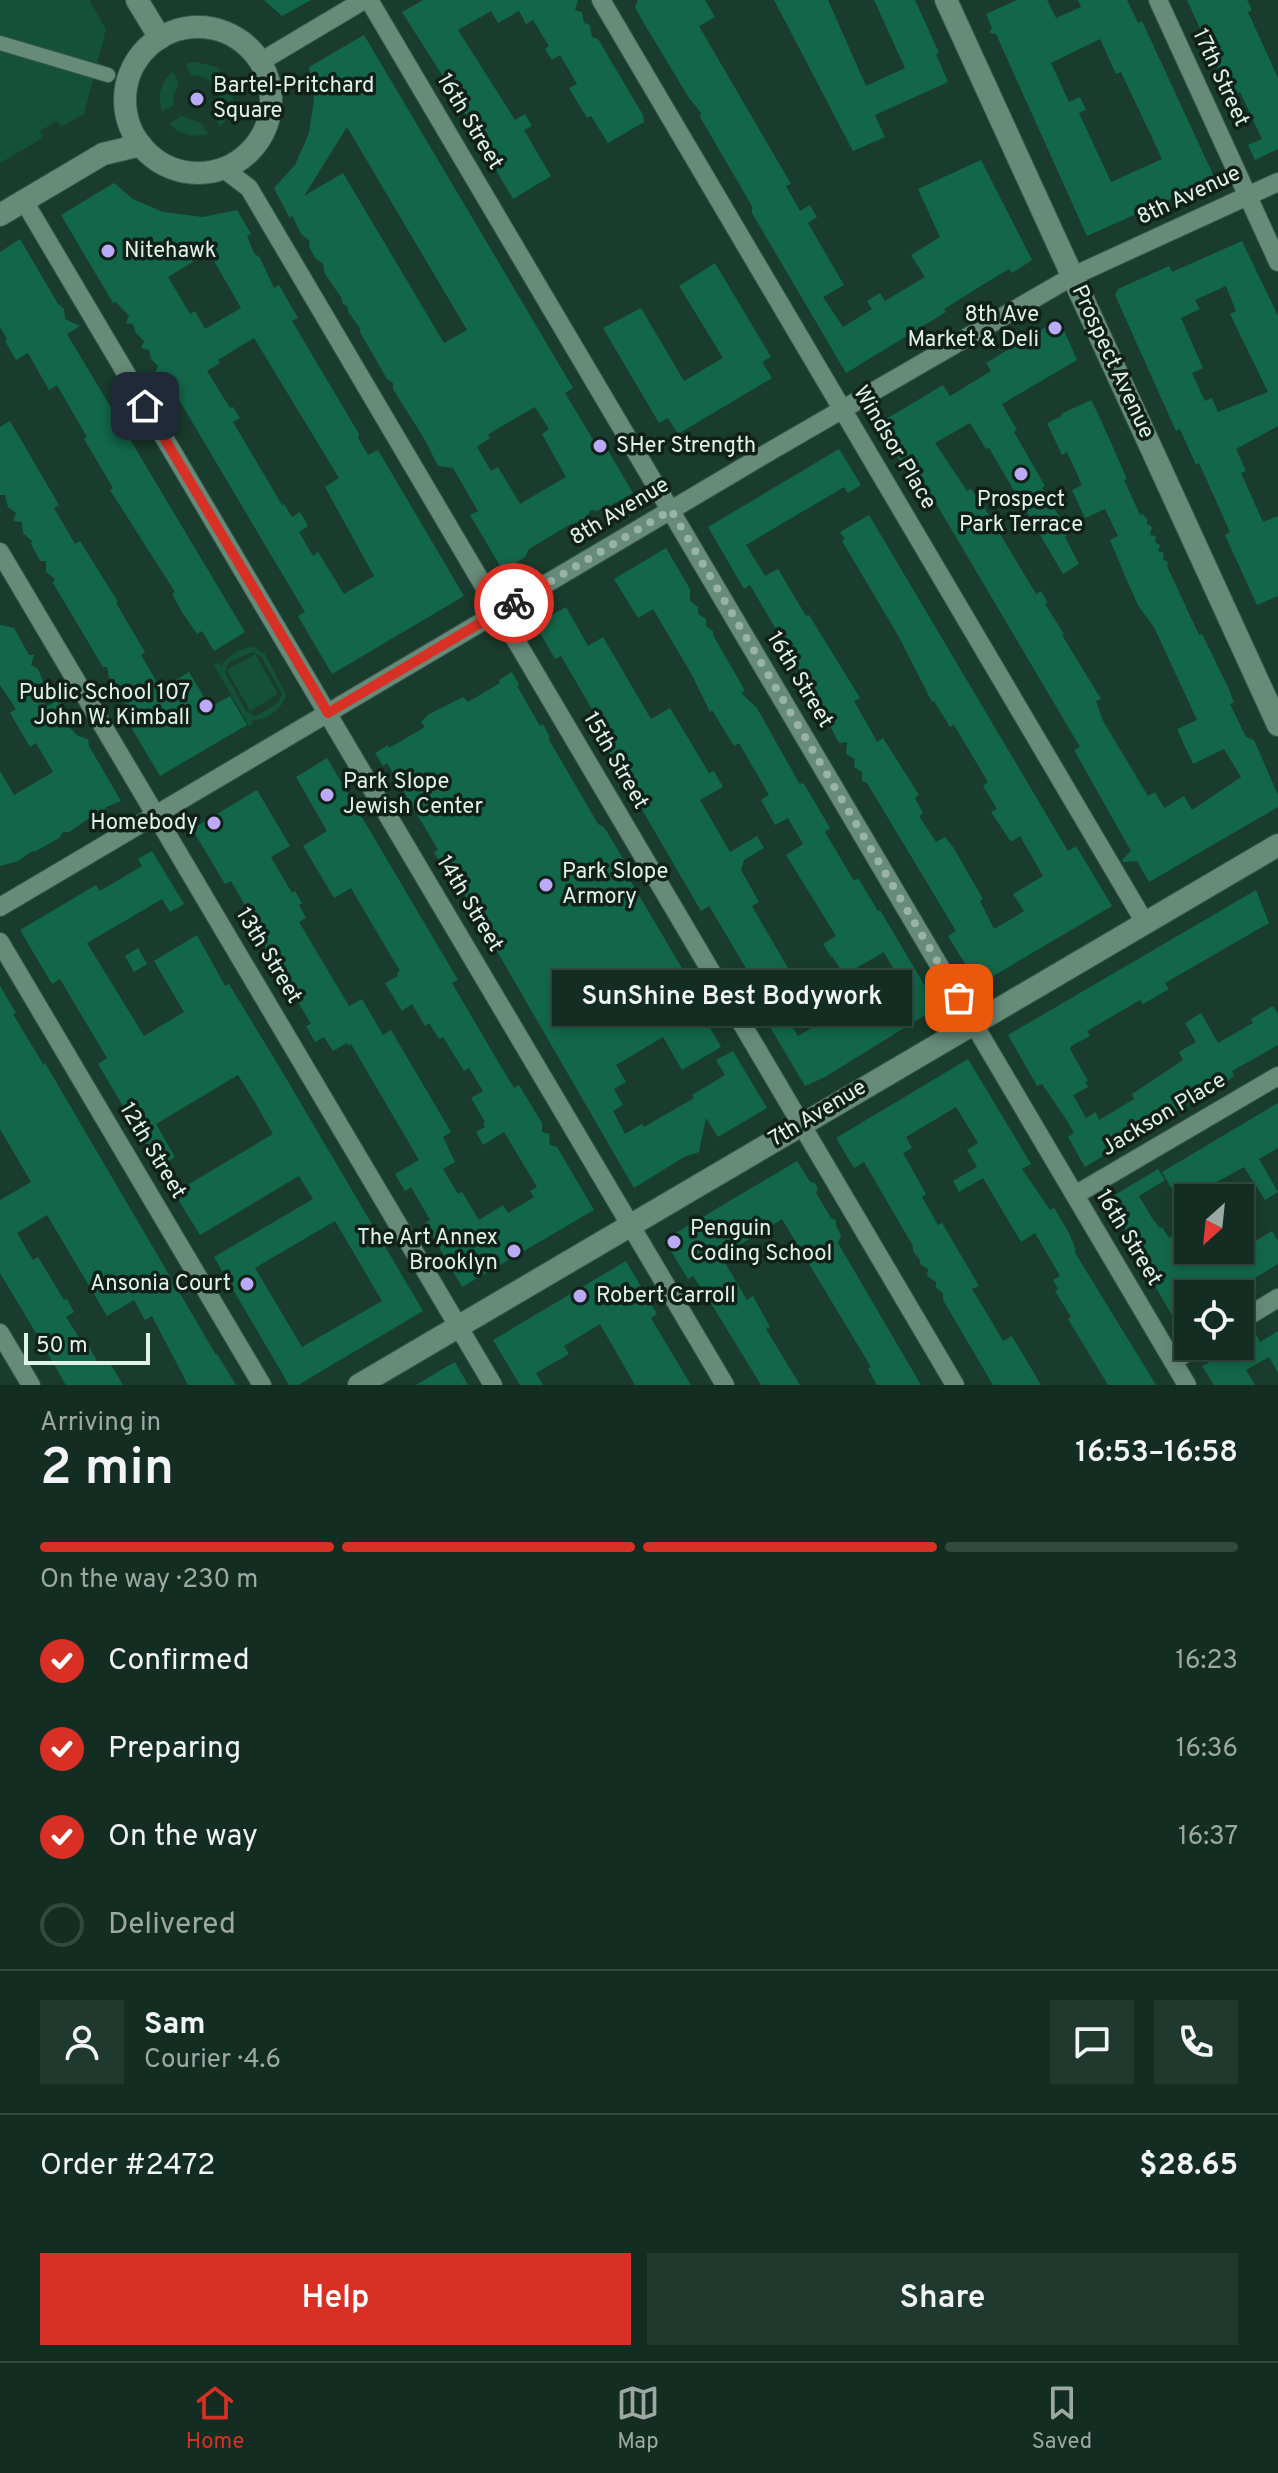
<!DOCTYPE html>
<html lang="en">
<head>
<meta charset="utf-8">
<style>
	body { margin:0; font-family:Overpass,sans-serif; background:#20392f; color:#f1f3f6; height:100vh; display:flex; flex-direction:column; font-size:30px; white-space:nowrap }
	* { box-sizing:border-box; margin:0 }
	p { font-size:26px; color:#9da8a5 }
	.icon { flex:none; width:44px; height:44px; fill:none; stroke:currentColor; stroke-width:2; stroke-linecap:round; stroke-linejoin:round }
	.map { position:relative; height:1385px; overflow:hidden }
	.panel { display:flex; flex-direction:column; background:#132d22; flex:1 }
	.panel>* { flex:none }
	.needle { width:52px; rotate:207deg }
	.controls { position:absolute; left:1174px; top:1184px; display:grid; gap:16px }
	.controls a { display:grid; place-items:center; width:80px; height:80px; border-radius:0px; background:#132d22; box-shadow:0 4px 12px #0003,0 0 0 2px #324940; font-size:40px }
	.scale { position:absolute; left:24px; bottom:20px; width:126px; box-sizing:border-box; padding-left:8px; border:4px solid #dff3e9; border-top:0; font-size:22px; line-height:28px; white-space:nowrap; color:#dff3e9; -webkit-text-stroke:6px #112019; paint-order:stroke }
	.pin { position:absolute; display:grid; place-items:center; width:68px; height:68px; color:#fff; margin:-34px; border-radius:16px; box-shadow:0 4px 12px #0006 }
	.courier { position:absolute; display:grid; place-items:center; width:80px; height:80px; margin:-40px; border:6px solid #d93025; border-radius:50%; background:#fff; color:#222; box-shadow:0 2px 10px #0007 }
	.bubble { position:absolute; height:56px; border-radius:0px; background:#132d22; box-shadow:0 4px 12px #0003,0 0 0 2px #324940; font-size:26px; font-weight:600; line-height:56px; text-align:center }
	.headline em { font-style:normal; font-weight:600 }
	.headline div { display:flex; flex-direction:column-reverse }
	.headline { display:flex; align-items:center; justify-content:space-between; height:136px; padding:0 40px }
	h1 { font-size:52px; font-weight:600; line-height:60px }
	.bar { display:grid; grid-template-columns:repeat(4,1fr); gap:12px 8px; align-content:center; height:96px; padding:0 40px }
	.bar i { height:10px; border-radius:6px; background:#324940 }
	.bar .current { background:#d93025 }
	.bar p { grid-column:span 4 }
	.line { display:flex; align-items:center; gap:20px; padding:0 40px; border-top:2px solid #324940 }
	.line div { flex:1 }
	.round { display:grid; place-items:center; flex:none; width:84px; height:84px; border-radius:0px; background:#20392f }
	ol { padding:0 40px; list-style:none }
	li { display:flex; align-items:center; gap:24px; height:88px }
	li p { margin-inline-start:auto }
	li .icon { padding:8px; border-radius:50%; background:#d93025; color:#fff; stroke-width:4 }
	li:last-child { color:#9da8a5 }
	li i { width:44px; height:44px; border:4px solid #324940; border-radius:50% }
	.action { display:flex; gap:16px; margin-top:auto; padding:16px 40px }
	.action a { flex:1; height:92px; border-radius:0px; background:#d93025; color:#fff; font-size:32px; font-weight:600; line-height:92px; text-align:center }
	.action a+a { background:#20392f; color:#f1f3f6 }
	.tabs { display:flex; justify-content:space-around; align-items:center; height:112px; border-top:2px solid #324940; background:#132d22; font-size:22px; color:#9da8a5 }
	.tabs a { display:grid; justify-items:center; gap:4px }
	.tabs .current { color:#d93025 }
	.map>svg:first-child { display:block }
</style>
</head>
<body>
<div class="map">
<svg width="1278" height="1385" viewBox="0 0 1278 1385">
	<rect width="100%" height="100%" fill="#193c2e"/>
	<g fill="#14513b" fill-rule="evenodd">
		<path d="M0 0H89L106 29 84 114 61 127 57 121 40 131 43 138 0 163Z"/>
		<path d="M195 62 216 67 224 75 212 82 198 75 192 76 185 64Z"/>
		<path d="M173 71 179 83 173 97 174 105 162 112C157 95 160 84 173 71Z"/>
		<path d="M231 86C236 104 233 114 220 127L214 115 218 109 219 93Z"/>
		<path d="M181 116 201 123 208 134C192 138 181 135 169 124Z"/>
		<path d="M253 647 265 654 286 695C282 710 267 720 252 720L253 723 249 726 214 665 218 663 221 666C227 656 241 648 253 647ZM252 652 261 656 282 694 278 703 256 716 246 711 225 673 228 663Z"/>
		<path d="M255 654 278 694 250 711 227 670Z"/>
	</g>
	<g fill="#12674a" fill-rule="evenodd">
		<path d="M264 0H311L282 16Z"/>
		<path d="M423 0H578L575 10 582 12 584 23 590 25 592 37 598 39 643 115 644 122 608 143 591 116 587 118 569 88 577 84 560 55 552 60 545 49 549 46 533 20 526 24 519 11 498 23 491 11 458 30 515 120 525 114 532 126 524 130 551 176 513 199 467 121 468 115 462 112 459 102 451 95 452 88 446 86 444 78 402 12Z"/>
		<path d="M638 0H705L715 17 699 26 791 184 786 186 800 211 810 205 817 217 808 223 844 285 823 297 843 327 872 309 867 301 880 293 885 301 925 277 911 255 940 237 918 189 981 160 1032 260 1012 273 1009 269 984 284 944 309 946 312 846 373 752 213V206L700 117 701 113 689 98 642 20 635 7Z"/>
		<path d="M774 0H828L866 86 905 68 874 0H915L939 53 936 54 948 82 875 115 885 137 853 151Z"/>
		<path d="M1017 0H1047L1056 18 1081 7 1078 0H1127L1138 23 1142 21 1215 179 1087 236 996 34 989 33 992 28 986 14ZM1100 39 1116 74 1121 72 1162 159 1111 182 1079 113 1086 110 1080 97 1069 102 1051 63Z"/>
		<path d="M1187 0H1247L1252 10 1248 12 1278 78V149L1255 160 1248 145 1262 139 1240 92 1231 96Z"/>
		<path d="M364 35 573 388 565 393 580 418 594 441 600 437 633 493 610 506 606 505 597 511 591 510 585 519 569 525 529 549 525 557 503 571 470 515 478 511 453 468 438 466 425 440 393 389V383L387 379 360 332V328L349 313 347 306 343 304 341 297 325 274 323 264 315 258 309 246 310 241 301 234 292 215 290 219 274 188 295 165 309 133 314 100 309 67ZM347 127 467 330 444 343 343 173 304 196ZM535 407 549 429 542 434 566 477 520 504 498 467 491 471 477 447 490 438 488 435 495 430Z"/>
		<path d="M114 183 133 199 163 212 203 217 237 210 251 234 247 236 254 253 260 258 274 288 279 285 298 318 292 321 359 434 358 438 368 455 378 450 464 596 332 674 298 616 305 612 268 550 175 393 169 389 163 375 155 373 158 366 151 359 149 350 141 348 144 341 136 333 133 324 126 323 129 316 116 302 113 303 61 215ZM209 252 241 308 205 329 195 311 190 314 168 277ZM254 338 339 478 325 487 374 576 344 594 318 552 313 556 299 532 308 526 300 512 292 517 284 504 282 505 233 422 240 418 233 407 230 408 207 371 220 363 218 360Z"/>
		<path d="M20 239 58 304 64 309 65 319 80 326 67 334 245 632 214 651 202 631 197 634 182 612 172 594 175 592 110 490 113 488 84 439 87 437 57 385 49 390 28 353 16 360 5 341 7 339 0 327V252Z"/>
		<path d="M1242 241 1278 316V426L1236 449 1246 471 1241 473 1263 522 1278 516V596L1257 605 1225 535 1230 532 1199 463 1196 465 1180 429 1176 431 1115 295 1118 289 1169 266 1172 272ZM1226 286 1236 311 1230 314 1268 392 1218 412 1212 398 1205 401 1192 373 1203 368 1181 318 1200 309 1195 300Z"/>
		<path d="M715 263 771 357 762 362 772 378 678 434 668 418 659 423 603 328 641 308 684 381 723 358 679 286Z"/>
		<path d="M1059 319 1077 360 1002 404 1017 430 1014 432 1045 486 1042 488 1069 533 1065 537 1079 564 1063 574 989 448 986 449 970 423 935 443 967 491 971 489 984 507 1036 594 1041 591 1048 603 1045 604 1064 634 1062 635 1101 699 1096 701 1103 721 1148 796 1155 792 1164 808 1184 796 1192 810 1241 777 1224 749 1193 764 1177 729 1197 720 1154 627 1139 607 1128 583 1110 540 1118 536 1105 509 1085 518 1072 490 1082 485 1067 452 1062 455 1047 423 1062 416 1061 414 1091 400 1100 418 1127 479 1124 480 1140 515 1143 514 1147 519V524L1152 527 1150 535 1156 536 1155 542 1160 545 1158 551 1164 553 1163 560 1168 562 1167 566 1199 635 1202 634 1227 685 1234 702 1230 704 1242 729 1246 737 1254 740 1278 795V807L1149 882 1137 861 1123 862 1122 860 1131 851 1074 750 1080 747 924 483 920 485 913 474 909 476 878 424 943 385 950 396 991 371 986 363Z"/>
		<path d="M10 421 59 505 54 508 75 544 80 541 118 602 116 603 145 652 141 655 161 689 189 672 210 707 230 696 247 725 160 776 122 712 128 708 117 691 118 685 109 678 107 667H103L53 583 55 579 46 572V561H40L31 544 32 541 23 533 22 522 13 521 16 513 8 507 5 495H0V427Z"/>
		<path d="M839 449 861 485 848 493 844 487 746 545 765 576 778 569 806 616 809 615 860 698 854 701 870 729 877 742 883 738 919 795 915 798 923 813 919 816 936 842 945 837 953 847 983 899 980 901 994 929 1008 921 1024 911 1013 894 1043 876 1020 836 1011 842 991 812 997 809 983 786 988 782 954 725 950 727 934 701 932 702 899 637 842 541 845 539 840 532 869 515 1068 851 1076 846 1112 906 978 985 948 936 956 931 867 783 862 781V772L854 767 855 759 846 754 847 742 839 743 836 738 823 710 750 585 744 589 708 527Z"/>
		<path d="M666 548 690 589V601L698 607V614L706 619V626L713 631V635L745 691 741 693 757 708 799 783 804 784 830 828 825 832 854 881 858 878 878 911 880 910 935 1003V1009L825 1077 805 1086 757 1005 765 1000 709 906 701 911 605 746 611 742 561 656 555 659 535 624 566 607 588 646 603 637 651 719 670 708 709 773 714 771 723 787 700 800 730 852 757 836 764 848 744 860 741 870 759 902 752 906 796 982 788 986 798 1003 783 1011 798 1036 898 977 884 952 844 975 832 956 831 957 823 944 836 936 786 855 803 844 788 818 775 825 761 800 769 795 739 743 734 746 712 710 710 712 692 675 653 609 638 618 614 579Z"/>
		<path d="M0 625 14 628 29 655H34L31 665 38 669 43 681H48L44 708 63 697 56 718 72 720 69 727 78 736 88 739 89 746 121 801 106 807 103 813H97L69 832H63L59 838 36 851 31 852 18 861 0 866V771L14 795 53 772 36 743 30 747 10 713 16 709 0 685Z"/>
		<path d="M512 672 519 685 517 686 540 726 543 724 550 737 548 738 598 824 604 827 625 862 623 868 707 1011 702 1014 721 1047 682 1070 663 1037 616 1065 626 1082 614 1089 623 1105 613 1111 625 1134 642 1124 644 1127 694 1098 692 1095 725 1075 716 1060 733 1051 767 1108 718 1137 706 1118 699 1152 684 1157 634 1188 494 946 486 943 466 907 468 901 444 861 440 863 434 852 438 850 387 763 383 766 375 753 388 745 389 748 425 727 421 722 429 714 463 697 468 702 500 683 499 680Z"/>
		<path d="M327 758 458 980 452 983 500 1065 514 1088 519 1085 542 1123V1132L549 1134 550 1145 557 1147 594 1210 462 1287 425 1223 430 1220 411 1187 405 1191 395 1174 419 1160 358 1056 351 1044 348 1046 347 1043 333 1051 324 1037 315 1042 306 1026 311 1024 263 943 266 941 231 881 225 884 192 829 257 790 290 846 271 857 292 893 295 891 302 903 299 905 306 918 299 922 349 1006 362 999 383 1035 391 1030 451 1132 443 1137 455 1162 443 1169 458 1194 462 1192 479 1220 503 1205 508 1213 534 1197 530 1191 537 1187 504 1132 483 1145 476 1132 485 1127 483 1123 485 1122 471 1098 483 1091 469 1068 464 1071 443 1037 439 1039 429 1023 425 1026 412 1004 402 1011 385 983 398 976 397 973 400 971 359 902 351 888 334 898 303 846 327 831 296 777Z"/>
		<path d="M152 851 184 904 170 912 162 899 87 943 144 1036 184 1012 154 961 197 935 225 986 229 984 283 1073 423 1311 298 1385H289L214 1257 313 1199 299 1176 200 1235 174 1193 273 1134 256 1104 238 1075 156 1124 175 1157 159 1167 98 1064 107 1058 60 979 52 984 20 930 96 885 100 891 142 866 138 859ZM335 1221 382 1301 302 1347 255 1268Z"/>
		<path d="M1256 890 1269 923 1165 983 1169 989 1143 1004 1140 1000 1087 1031 1090 1036 1071 1046 1070 1049 1088 1081 1085 1082 1088 1087 1073 1095 1086 1118 1096 1112 1099 1120 1134 1099 1132 1094 1183 1060 1179 1052 1196 1042 1185 1023 1201 1013 1218 1043 1253 1023 1251 1019 1273 1006 1278 1014V1045L1232 1071 1234 1076 1221 1086 1139 1132 1130 1140 1085 1167 1068 1137 1074 1133 1066 1119 1042 1084 1037 1086 1008 1035Z"/>
		<path d="M138 948 147 964 134 972 125 956Z"/>
		<path d="M0 986 16 1013 13 1014 43 1064 45 1063 216 1355 217 1354 236 1385H188L152 1316 145 1320 134 1300 107 1316 47 1215 17 1233 33 1260 38 1257 64 1300 67 1299 74 1312 66 1317 80 1339 83 1337 99 1364 102 1361 105 1366 110 1363 123 1385H66L30 1323 0 1273V1200L31 1182 0 1129Z"/>
		<path d="M968 1059 1031 1164 1022 1169 1050 1210 1054 1208 1069 1233 1076 1250 1074 1251 1156 1385H1108L1068 1319 1071 1317 1055 1291 1058 1289 1053 1280 1060 1276 1035 1233 1021 1242 983 1178 959 1192 953 1181 977 1167 967 1150 978 1143 956 1107 906 1137 912 1148 903 1153 926 1194 922 1197 929 1209 938 1225 942 1223 979 1286 972 1289 989 1317 1003 1341 1012 1336 1041 1385H993L943 1300V1293L936 1288V1282L927 1276 928 1269 920 1264V1260L913 1251V1246L864 1162 854 1168 836 1138Z"/>
		<path d="M1278 1103V1148L1259 1159 1278 1192 1265 1200 1244 1167 1188 1198V1216L1162 1172Z"/>
		<path d="M797 1161 810 1182 815 1183 818 1189 816 1193 831 1218 836 1220V1226L841 1235 838 1243 921 1385H877L868 1369 871 1367 782 1219 721 1256 747 1300 753 1296 770 1327 766 1329 800 1385H761L709 1300 693 1276 688 1279 664 1240Z"/>
		<path d="M1158 1169 1165 1180 1139 1196 1152 1218 1160 1228 1162 1227 1169 1238 1171 1236 1189 1266 1217 1250H1240L1272 1231 1278 1241V1264L1228 1294H1188V1317L1177 1324 1144 1267 1147 1265 1108 1199Z"/>
		<path d="M626 1261 657 1314 651 1318 691 1385H635L600 1324 564 1346 569 1354 536 1373 543 1385H520L493 1340Z"/>
		<path d="M1278 1331V1373L1269 1357 1246 1370 1255 1385H1214L1202 1366 1240 1346 1256 1334 1260 1342Z"/>
		<path d="M455 1362 468 1385H416L446 1367Z"/>
	</g>
	<g fill="none" stroke-linecap="round" stroke-linejoin="round">
		<defs>
			<path id="pedestrian" d="M0 43 108 75"/>
			<g id="minor">
				<path d="M369 0 1187 1385"/>
				<path d="M601 0 1144 921"/>
				<path d="M1158 0 1278 262"/>
				<path d="M260 62 364 0"/>
				<path d="M224 169 249 188 955 1385"/>
				<path d="M24 201 725 1385"/>
				<path d="M0 552 493 1385"/>
				<path d="M0 907 774 449 1073 276 1278 182"/>
				<path d="M0 942 262 1385"/>
				<path d="M1075 1195 1278 1076"/>
				<path d="M1240 1321 1278 1298"/>
				<path d="M0 1333 31 1385"/>
				<path d="M1173 1361 1198 1346"/>
			</g>
			<g id="tertiary">
				<path d="M137 0 160 38"/>
				<path d="M946 0 1278 725"/>
				<circle cx="198" cy="100" r="73"/>
				<path d="M0 215 103 154 141 145"/>
				<path d="M359 1385 1278 845"/>
			</g>
		</defs>
		<use href="#pedestrian" stroke="#3a594d" stroke-width="16"/>
		<use href="#minor" stroke="#3a594d" stroke-width="20"/>
		<use href="#tertiary" stroke="#3a594d" stroke-width="24"/>
		<use href="#pedestrian" stroke="#668b79" stroke-width="14"/>
		<use href="#minor" stroke="#668b79" stroke-width="18"/>
		<use href="#tertiary" stroke="#668b79" stroke-width="22"/>
	</g>
	<g fill="none" stroke-linecap="round" stroke-linejoin="round">
		<path stroke="#9ab3a8" stroke-width="8" stroke-dasharray="0 14.4" d="M514 603 671 510 959 998"/>
		<path stroke="#d93025" stroke-width="10" d="M145 406 328 713 514 603"/>
	</g>
	<g fill="#baaaf7" stroke="#112019" stroke-width="3">
		<circle cx="197" cy="99" r="8"/>
		<circle cx="108" cy="251" r="8"/>
		<circle cx="1055" cy="328" r="8"/>
		<circle cx="600" cy="446" r="8"/>
		<circle cx="1021" cy="474" r="8"/>
		<circle cx="206" cy="706" r="8"/>
		<circle cx="327" cy="795" r="8"/>
		<circle cx="214" cy="823" r="8"/>
		<circle cx="546" cy="885" r="8"/>
		<circle cx="674" cy="1242" r="8"/>
		<circle cx="514" cy="1251" r="8"/>
		<circle cx="247" cy="1284" r="8"/>
		<circle cx="580" cy="1296" r="8"/>
	</g>
	<g text-anchor="middle" dominant-baseline="central" stroke-width="7" stroke-linejoin="round" paint-order="stroke">
		<g font-size="22" fill="#dff3e9" stroke="#112019">
			<text transform="translate(1220 78) rotate(65)">17th Street</text>
			<text transform="translate(469 122) rotate(59)">16th Street</text>
			<text transform="translate(1189 196) rotate(-25)">8th Avenue</text>
			<text transform="translate(1112 362) rotate(65)">Prospect Avenue</text>
			<text transform="translate(894 448) rotate(59)">Windsor Place</text>
			<text transform="translate(620 512) rotate(-31)">8th Avenue</text>
			<text transform="translate(799 680) rotate(59)">16th Street</text>
			<text transform="translate(615 761) rotate(60)">15th Street</text>
			<text transform="translate(469 904) rotate(59)">14th Street</text>
			<text transform="translate(268 956) rotate(59)">13th Street</text>
			<text transform="translate(818 1114) rotate(-31)">7th Avenue</text>
			<text transform="translate(1164 1115) rotate(-31)">Jackson Place</text>
			<text transform="translate(152 1151) rotate(59)">12th Street</text>
			<text transform="translate(1128 1238) rotate(59)">16th Street</text>
		</g>
		<g font-size="22" fill="#dff3e9" stroke="#112019" text-anchor="start">
			<text x="213" y="86">Bartel-Pritchard<tspan x="213" dy="25">Square</tspan></text>
			<text x="124" y="251">Nitehawk</text>
			<text x="1039" y="315" text-anchor="end">8th Ave<tspan x="1039" dy="25">Market &amp; Deli</tspan></text>
			<text x="616" y="446">SHer Strength</text>
			<text x="1021" y="500" text-anchor="middle">Prospect<tspan x="1021" dy="25">Park Terrace</tspan></text>
			<text x="190" y="693" text-anchor="end">Public School 107<tspan x="190" dy="25">John W. Kimball</tspan></text>
			<text x="343" y="782">Park Slope<tspan x="343" dy="25">Jewish Center</tspan></text>
			<text x="198" y="823" text-anchor="end">Homebody</text>
			<text x="562" y="872">Park Slope<tspan x="562" dy="25">Armory</tspan></text>
			<text x="690" y="1229">Penguin<tspan x="690" dy="25">Coding School</tspan></text>
			<text x="498" y="1238" text-anchor="end">The Art Annex<tspan x="498" dy="25">Brooklyn</tspan></text>
			<text x="231" y="1284" text-anchor="end">Ansonia Court</text>
			<text x="596" y="1296">Robert Carroll</text>
		</g>
	</g>
</svg>
<div class="controls">
<a><svg class="needle" viewBox="-14 -14 28 28"><path d="M0-13l5 13h-10z" fill="#e53935"/><path d="M0 13l5-13h-10z" fill="#9da8a5"/></svg></a>
<a><svg class="icon" aria-label="locate" viewBox="0 0 24 24"><circle cx="12" cy="12" r="6"/><path d="M12 2v4M12 18v4M2 12h4M18 12h4"/></svg></a>
</div>
<div class="scale">50 m</div>
<div class="pin" style="left:959px;top:998px;background:#ea580c"><svg class="icon" aria-label="bag" viewBox="0 0 24 24"><path d="M5 8h14l-1 12H6zM9 8a3 3 0 0 1 6 0"/></svg></div>
<div class="pin" style="left:145px;top:406px;background:#1f2937"><svg class="icon" aria-label="home" viewBox="0 0 24 24"><path d="M3 11l9-7 9 7M6 9v11h12V9"/></svg></div>
<div class="courier" style="left:514px;top:603px"><svg class="icon" aria-label="bike" viewBox="0 0 24 24"><circle cx="6" cy="16" r="4"/><circle cx="18" cy="16" r="4"/><path d="M6 16l4-8h5l3 8M10 8l3 8H6M13 5h3"/></svg></div>
<div class="bubble" style="left:552px;top:970px;width:360px">SunShine Best Bodywork</div>
</div>
<section class="panel">
<div class="headline"><div><h1>2 min</h1><p>Arriving in</p></div><em>16:53–16:58</em></div>
<div class="bar"><i class="current"></i><i class="current"></i><i class="current"></i><i></i><p>On the way · 230 m</p></div>
<ol>
<li><svg class="icon" aria-label="check" viewBox="0 0 24 24"><path d="M5 12l5 5 9-10"/></svg>Confirmed<p>16:23</p></li>
<li><svg class="icon" aria-label="check" viewBox="0 0 24 24"><path d="M5 12l5 5 9-10"/></svg>Preparing<p>16:36</p></li>
<li><svg class="icon" aria-label="check" viewBox="0 0 24 24"><path d="M5 12l5 5 9-10"/></svg>On the way<p>16:37</p></li>
<li><i></i>Delivered</li>
</ol>
<div class="line" style="height:144px"><a class="round"><svg class="icon" aria-label="person" viewBox="0 0 24 24"><circle cx="12" cy="8" r="4"/><path d="M4 21q1-7 8-7t8 7"/></svg></a><div><b>Sam</b><p>Courier · 4.6</p></div><a class="round"><svg class="icon" aria-label="chat" viewBox="0 0 24 24"><path d="M4 5h16v11H9l-5 4z"/></svg></a><a class="round"><svg class="icon" aria-label="phone" viewBox="0 0 24 24"><path d="M5 4h4l2 5-3 2q2 4 5 5l2-3 5 2v4C11 20 4 13 5 4z"/></svg></a></div>
<div class="line" style="height:104px"><div>Order #2472</div><b>$28.65</b></div>
<div class="action"><a>Help</a><a>Share</a></div>
</section>
<nav class="tabs">
<a class="current"><svg class="icon" aria-label="home" viewBox="0 0 24 24"><path d="M3 11l9-7 9 7M6 9v11h12V9"/></svg>Home</a>
<a><svg class="icon" aria-label="map" viewBox="0 0 24 24"><path d="M3 6l6-2 6 2 6-2v14l-6 2-6-2-6 2zM9 4v14M15 6v14"/></svg>Map</a>
<a><svg class="icon" aria-label="saved" viewBox="0 0 24 24"><path d="M7 4h10v16l-5-4-5 4z"/></svg>Saved</a>
</nav>
</body>
</html>
